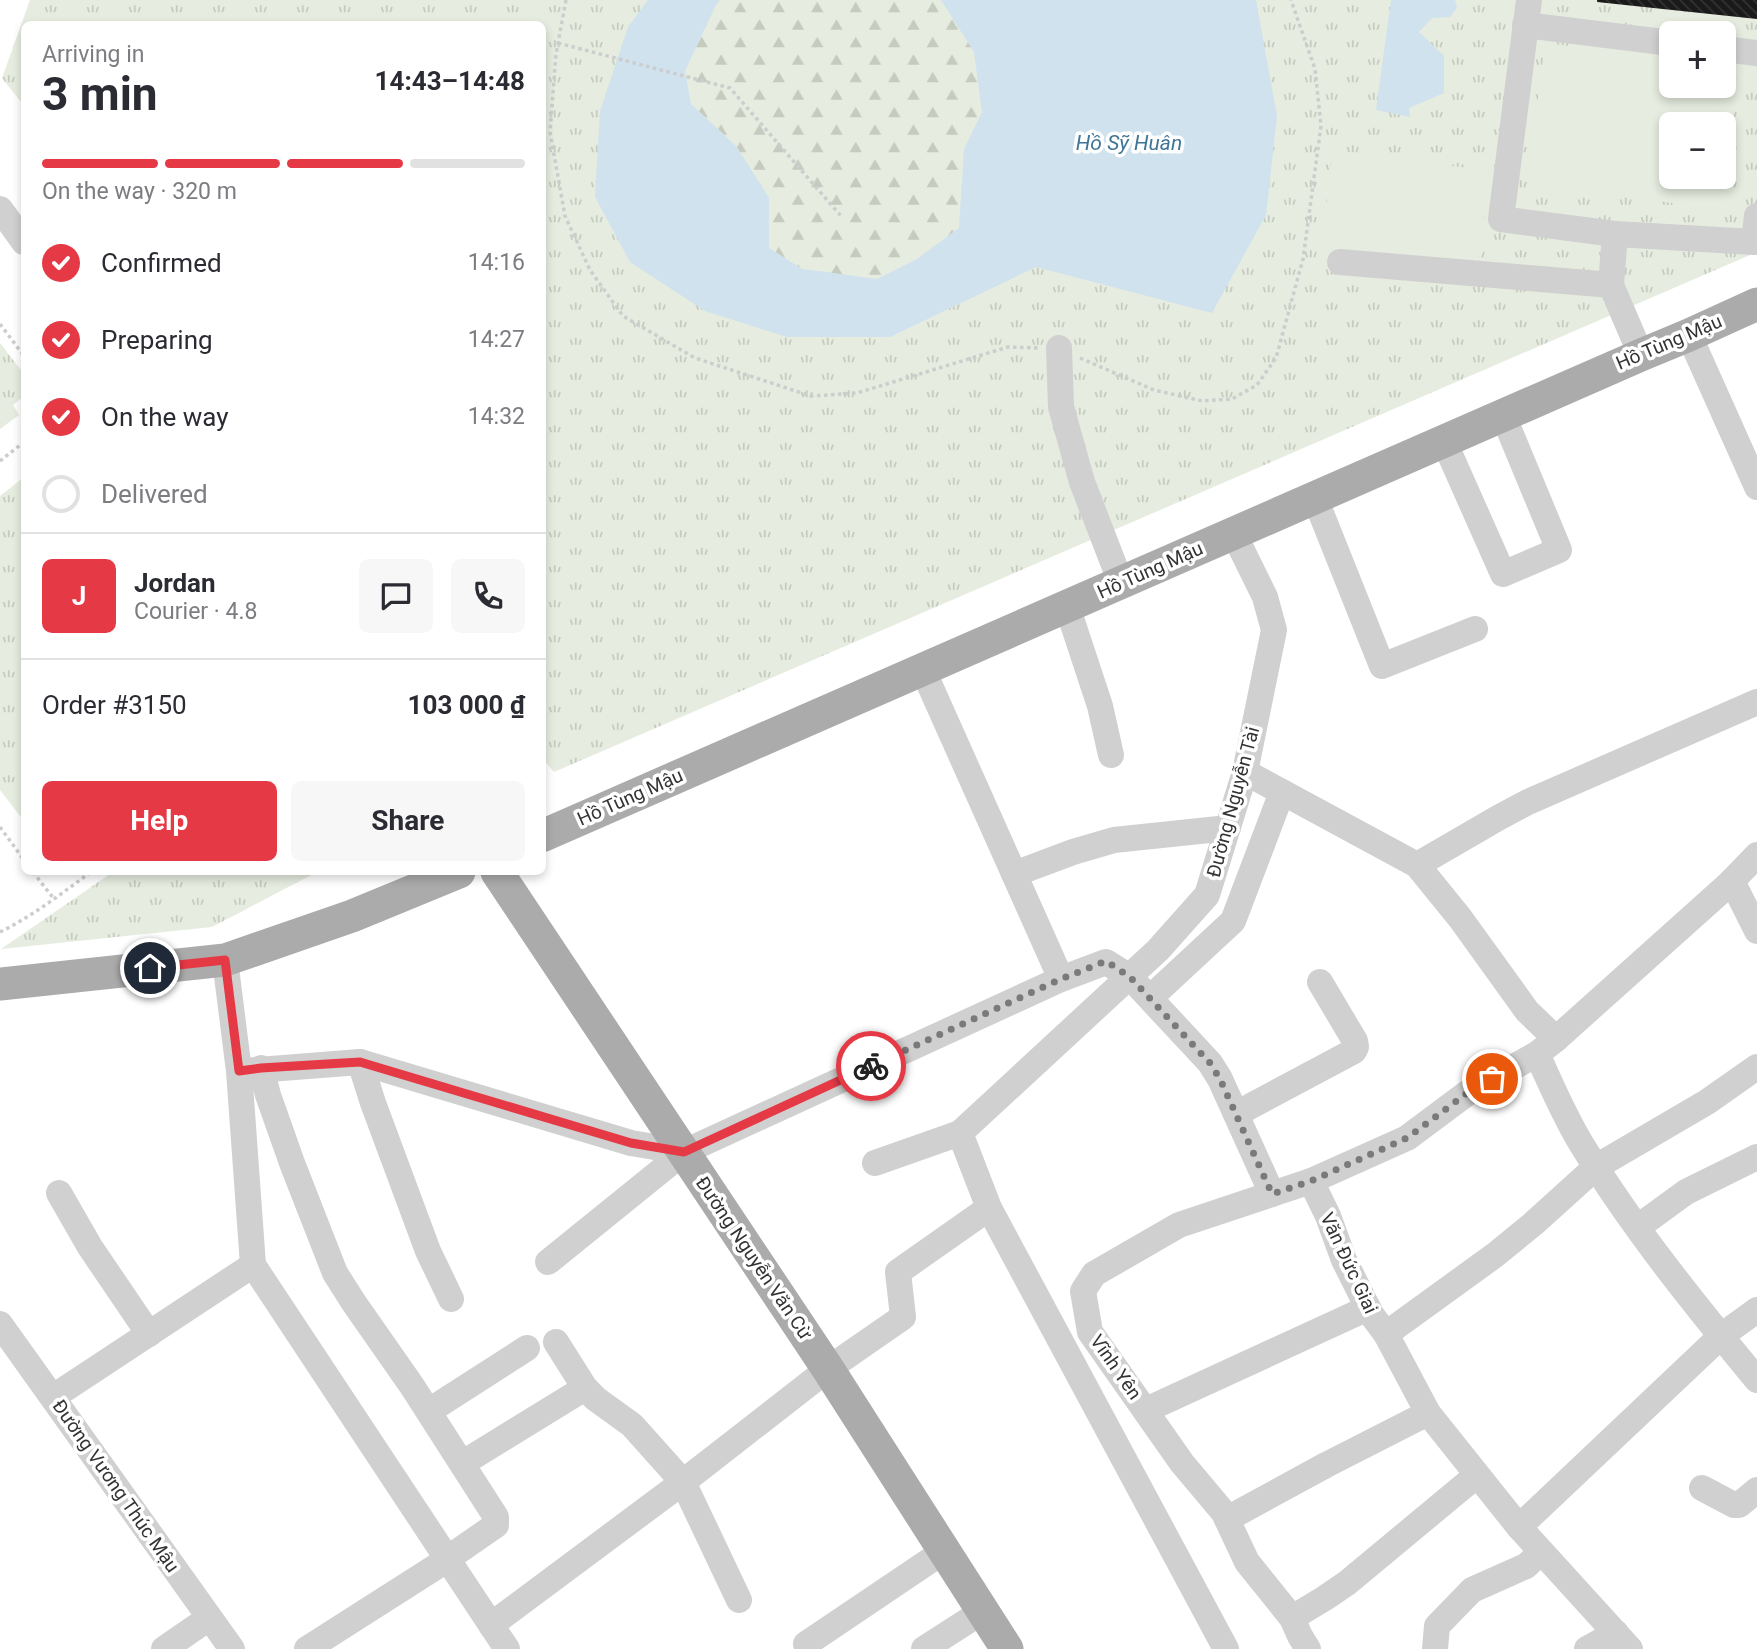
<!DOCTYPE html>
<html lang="en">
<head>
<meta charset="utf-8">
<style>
	body { margin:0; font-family:Roboto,sans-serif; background:#f7f7f7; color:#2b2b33; height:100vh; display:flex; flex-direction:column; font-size:26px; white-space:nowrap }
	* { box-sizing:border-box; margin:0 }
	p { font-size:23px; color:#7c7c81 }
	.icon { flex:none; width:38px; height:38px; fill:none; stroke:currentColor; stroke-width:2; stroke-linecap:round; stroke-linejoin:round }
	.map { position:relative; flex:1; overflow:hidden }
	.sheet { position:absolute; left:21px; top:21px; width:525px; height:854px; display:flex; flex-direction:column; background:#fff; border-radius:10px; box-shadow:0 4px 10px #0003 }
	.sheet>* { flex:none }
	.buttons { position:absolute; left:1659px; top:21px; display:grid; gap:14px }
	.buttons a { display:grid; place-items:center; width:77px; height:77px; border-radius:10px; background:#fff; box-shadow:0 4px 10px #0003; font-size:35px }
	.pin { position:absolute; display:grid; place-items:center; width:60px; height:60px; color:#fff; margin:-30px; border:4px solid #fff; border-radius:50%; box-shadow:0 2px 7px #0007 }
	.courier { position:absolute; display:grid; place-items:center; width:70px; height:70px; margin:-35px; border:5px solid #e63946; border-radius:50%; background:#fff; color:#222; box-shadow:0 2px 9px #0007 }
	.headline em { font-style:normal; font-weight:700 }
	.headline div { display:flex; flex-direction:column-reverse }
	.headline { display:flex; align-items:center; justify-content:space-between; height:119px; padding:0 21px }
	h1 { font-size:46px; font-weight:700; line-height:52px }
	.bar { display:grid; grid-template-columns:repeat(4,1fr); gap:10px 7px; align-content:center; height:84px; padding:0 21px }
	.bar i { height:9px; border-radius:5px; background:#e1e1e2 }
	.bar .selected { background:#e63946 }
	.bar p { grid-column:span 4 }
	.line { display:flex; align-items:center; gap:18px; padding:0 21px; border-top:2px solid #e1e1e2 }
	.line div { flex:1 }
	.round { display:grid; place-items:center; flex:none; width:74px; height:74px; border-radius:10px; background:#f7f7f7 }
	ol { padding:0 21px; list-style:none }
	li { display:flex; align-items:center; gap:21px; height:77px }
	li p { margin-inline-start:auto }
	li .icon { padding:7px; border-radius:50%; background:#e63946; color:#fff; stroke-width:4 }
	li:last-child { color:#7c7c81 }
	li i { width:38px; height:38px; border:4px solid #e1e1e2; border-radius:50% }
	.action { display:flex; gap:14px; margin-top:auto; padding:14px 21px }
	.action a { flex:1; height:80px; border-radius:10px; background:#e63946; color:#fff; font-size:28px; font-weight:700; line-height:80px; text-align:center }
	.action a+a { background:#f7f7f7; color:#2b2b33 }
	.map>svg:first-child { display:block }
</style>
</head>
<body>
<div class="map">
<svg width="1757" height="1649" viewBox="0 0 1757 1649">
	<defs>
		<pattern id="grass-tufts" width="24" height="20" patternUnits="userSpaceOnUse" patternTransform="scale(1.75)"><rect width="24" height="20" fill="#e6ecdf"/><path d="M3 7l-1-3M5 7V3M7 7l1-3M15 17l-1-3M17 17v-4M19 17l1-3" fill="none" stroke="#c6cbc0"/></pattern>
		<pattern id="forest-firs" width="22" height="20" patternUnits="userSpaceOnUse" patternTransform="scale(1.75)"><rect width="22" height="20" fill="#e6ecdf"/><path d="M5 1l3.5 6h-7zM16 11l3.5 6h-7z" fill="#c6cbc0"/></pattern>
		<pattern id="building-back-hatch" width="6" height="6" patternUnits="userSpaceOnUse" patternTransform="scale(1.75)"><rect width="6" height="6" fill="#1a1a1a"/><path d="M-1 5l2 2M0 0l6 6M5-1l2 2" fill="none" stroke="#333"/></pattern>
	</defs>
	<rect width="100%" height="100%" fill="#fff"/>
	<g fill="url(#grass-tufts)" fill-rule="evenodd">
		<path d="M30 0H1757V252L554 772 542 758V24H24V106L2 78ZM1671 33H1724V86H1671ZM1671 124H1724V177H1671Z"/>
		<path d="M0 343 24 374V396L13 405 19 415 0 429Z"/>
		<path d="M24 477V821L0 790V496Z"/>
		<path d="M113 872H317L212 927 1 949Z"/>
	</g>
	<path fill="url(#forest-firs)" d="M720 0H941L974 52 982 112 964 149 959 228 917 259 877 279 802 269 769 248V198L736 146 691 104 685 71 716 5Z"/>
	<g fill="#e6ecdf">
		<path d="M1545 43 1671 59V86H1724V65L1738 67 1724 176V124H1671V177H1724L1719 209 1527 184Z"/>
		<path d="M1333 150 1490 171 1478 270 1320 253Z"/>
	</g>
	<g fill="#cfe2ee">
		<path d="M648 0H720L716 5 685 71 691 104 736 146 769 198V248L802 269 877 279 917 259 959 228 964 149 982 112 974 52 941 0H1256L1277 116 1266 215 1212 313 1036 267 890 337H787L705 311 630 262 595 197 600 111 628 27Z"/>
		<path d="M1391 0H1455L1457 8 1450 17 1432 18 1419 32 1444 56V93L1409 108 1410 117 1376 110Z"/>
	</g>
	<path fill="url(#building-back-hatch)" d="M1597 0H1757V19L1597 2Z"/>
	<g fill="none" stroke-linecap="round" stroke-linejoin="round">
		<g stroke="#cdcdcd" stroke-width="3.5" stroke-dasharray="3.5 3.5" stroke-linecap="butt">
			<path d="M566 0 556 54 550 132 565 216 590 270 623 316 695 358 811 396 857 393 1008 347 1039 348"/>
			<path d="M558 43 730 88 841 216"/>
			<path d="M0 324 24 356"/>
			<path d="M1080 358 1154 390 1202 401 1232 399 1257 385 1276 358 1303 259 1321 126 1315 69 1291 0"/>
			<path d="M0 461 24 442"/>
			<path d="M0 827 24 860"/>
			<path d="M33 872 54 899"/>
			<path d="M0 932C33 916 62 893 91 872"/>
		</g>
		<g stroke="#d0d0d0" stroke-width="26">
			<path d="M1529 0 1501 219 1615 234 1754 242 1757 216"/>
			<path d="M1525 25 1671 43"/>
			<path d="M1724 49 1757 53"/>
			<path d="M0 209 24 242"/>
			<path d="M1340 262 1611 285 1641 355"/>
			<path d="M1611 285 1615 234"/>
			<path d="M1689 335 1757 487"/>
			<path d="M1059 348 1061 407 1082 482 1121 583"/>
			<path d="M1444 441 1503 574 1559 550 1503 415"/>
			<path d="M1315 498 1382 666 1475 629"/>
			<path d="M1067 606 1100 706 1111 755"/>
			<path d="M923 670 1061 979"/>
			<path d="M1245 772 1417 865 1460 918 1527 1011 1556 1039"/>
			<path d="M1417 865 1498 818 1528 802 1757 702"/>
			<path d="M1014 874 1073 852 1114 840 1228 828"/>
			<path d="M1732 881 1757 931"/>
			<path d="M225 960 239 1071 253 1265 507 1649"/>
			<path d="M1150 998 1233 921 1282 792"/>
			<path d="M1537 1054C1551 1084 1564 1116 1582 1145 1632 1227 1695 1305 1757 1380"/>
			<path d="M360 1062 373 1103 428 1251 451 1299"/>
			<path d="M261 1068 268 1095 292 1163 335 1273 354 1303 412 1386 496 1517V1525L434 1568 307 1649"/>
			<path d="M244 1071 360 1062 631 1143 684 1152"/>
			<path d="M1236 1114 1354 1051 1356 1047 1355 1041 1320 982"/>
			<path d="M875 1163 960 1133"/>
			<path d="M59 1193 90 1247 149 1334"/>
			<path d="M1638 1227 1686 1192 1757 1157"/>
			<path d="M548 1262 684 1152 1061 979 1106 962 1130 977 1210 1063 1220 1079 1272 1194"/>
			<path d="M0 1324 232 1649"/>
			<path d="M1386 1334 1495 1255 1533 1224 1596 1167 1707 1102 1757 1067"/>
			<path d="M556 1342 585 1388 596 1399 632 1425 683 1482 739 1600"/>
			<path d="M53 1397 253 1265"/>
			<path d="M1146 1410 1368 1308"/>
			<path d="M429 1411 527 1348"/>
			<path d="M463 1463 585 1388"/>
			<path d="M1702 1488 1734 1505H1739L1757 1490"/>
			<path d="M1227 1519 1326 1465 1428 1413"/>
			<path d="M1519 1527 1721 1336 1757 1310"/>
			<path d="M1292 1618 1325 1598 1347 1583 1477 1475"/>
			<path d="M491 1625 683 1482 828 1369 903 1317 898 1272 989 1208"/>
			<path d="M806 1644 944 1551"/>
			<path d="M164 1649 209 1618"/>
			<path d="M924 1649 983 1611"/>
			<path d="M1226 1649 989 1208 960 1133 1158 950 1207 895 1245 772 1274 630 1265 597 1234 534"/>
			<path d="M1308 1649 1300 1636 1292 1618 1247 1562 1224 1513 1182 1463 1090 1332 1083 1291 1094 1274 1179 1225 1311 1181"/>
			<path d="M1435 1649 1437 1626 1472 1590 1526 1566 1541 1552"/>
			<path d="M1587 1649 1616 1633"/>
			<path d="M1630 1649 1519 1527 1428 1413 1386 1334 1371 1314 1344 1260 1328 1216 1311 1181 1407 1138 1470 1091 1537 1054 1556 1039 1729 884 1757 855"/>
		</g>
		<g stroke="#ababab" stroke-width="33">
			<path d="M542 836 1641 355 1689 335 1757 304"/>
			<path d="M497 872 828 1369 1007 1649"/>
			<path d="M0 984 225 960 352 916 459 872"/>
		</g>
	</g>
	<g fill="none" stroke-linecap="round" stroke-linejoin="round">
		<path stroke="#7a7a7a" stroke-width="7" stroke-dasharray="0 12.6" d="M871 1066 1061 979 1106 961 1130 977 1210 1063 1220 1079 1272 1194 1311 1181 1407 1138 1470 1091 1492 1079"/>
		<path stroke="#e63946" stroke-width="9" d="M150 968 225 960 239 1071 261 1068 360 1062 631 1143 684 1152 871 1066"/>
	</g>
	<g text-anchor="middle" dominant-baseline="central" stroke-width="7" stroke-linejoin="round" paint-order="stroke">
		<g font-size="19" fill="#333" stroke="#fff">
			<text transform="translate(1669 342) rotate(-23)">Hồ Tùng Mậu</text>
			<text transform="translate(1150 570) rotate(-24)">Hồ Tùng Mậu</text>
			<text transform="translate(630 797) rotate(-24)">Hồ Tùng Mậu</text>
			<text transform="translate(1233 802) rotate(-75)">Đường Nguyễn Tài</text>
			<text transform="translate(754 1258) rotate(56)">Đường Nguyễn Văn Cừ</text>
			<text transform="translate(1349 1263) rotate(65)">Văn Đức Giai</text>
			<text transform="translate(1116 1367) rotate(55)">Vĩnh Yên</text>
			<text transform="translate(116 1486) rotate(55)">Đường Vương Thúc Mậu</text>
		</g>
		<g font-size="21" font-style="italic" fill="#3f7597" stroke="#fff">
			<text x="1129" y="143">Hồ Sỹ Huân</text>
		</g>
	</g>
</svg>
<div class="buttons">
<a>+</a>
<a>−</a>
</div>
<div class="pin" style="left:1492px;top:1079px;background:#ea580c"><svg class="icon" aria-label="bag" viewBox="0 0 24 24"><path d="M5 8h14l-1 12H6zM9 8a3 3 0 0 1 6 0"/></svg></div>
<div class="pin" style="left:150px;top:968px;background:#1f2937"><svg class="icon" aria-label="home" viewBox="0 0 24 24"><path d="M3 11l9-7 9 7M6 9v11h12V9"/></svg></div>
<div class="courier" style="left:871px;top:1066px"><svg class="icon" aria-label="bike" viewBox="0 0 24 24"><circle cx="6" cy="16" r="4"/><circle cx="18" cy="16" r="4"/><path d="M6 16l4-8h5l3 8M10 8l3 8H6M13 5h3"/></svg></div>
<section class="sheet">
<div class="headline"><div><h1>3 min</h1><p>Arriving in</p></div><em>14:43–14:48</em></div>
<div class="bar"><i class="selected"></i><i class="selected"></i><i class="selected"></i><i></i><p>On the way · 320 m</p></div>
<ol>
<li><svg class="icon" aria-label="check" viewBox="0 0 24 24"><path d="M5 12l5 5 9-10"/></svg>Confirmed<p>14:16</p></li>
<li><svg class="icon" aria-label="check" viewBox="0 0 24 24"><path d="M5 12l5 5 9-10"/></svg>Preparing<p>14:27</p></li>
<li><svg class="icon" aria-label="check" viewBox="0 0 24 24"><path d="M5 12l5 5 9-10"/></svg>On the way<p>14:32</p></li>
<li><i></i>Delivered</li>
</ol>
<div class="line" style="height:126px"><b class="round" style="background:#e63946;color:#fff">J</b><div><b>Jordan</b><p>Courier · 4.8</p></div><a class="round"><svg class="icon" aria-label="chat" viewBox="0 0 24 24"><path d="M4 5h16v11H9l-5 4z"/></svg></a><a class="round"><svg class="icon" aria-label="phone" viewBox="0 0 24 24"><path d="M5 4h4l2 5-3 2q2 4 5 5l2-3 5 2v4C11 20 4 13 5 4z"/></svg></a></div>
<div class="line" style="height:91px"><div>Order #3150</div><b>103 000 ₫</b></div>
<div class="action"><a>Help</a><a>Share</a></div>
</section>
</div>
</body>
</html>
